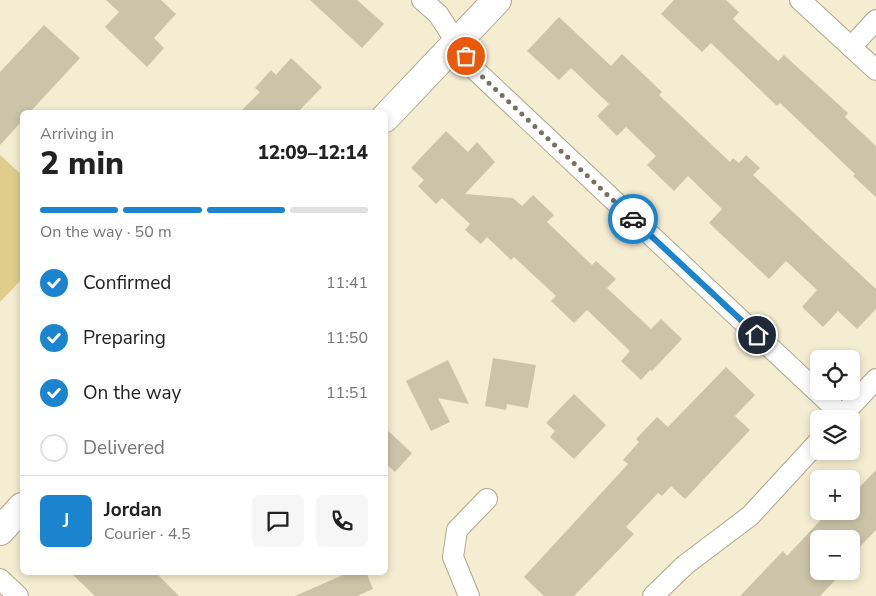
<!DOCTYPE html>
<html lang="en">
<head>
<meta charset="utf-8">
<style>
	body { margin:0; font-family:"Nunito Sans",sans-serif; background:#f6f6f6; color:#222; height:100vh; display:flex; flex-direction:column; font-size:19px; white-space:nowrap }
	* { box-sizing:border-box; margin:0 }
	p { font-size:16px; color:#767676 }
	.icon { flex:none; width:28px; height:28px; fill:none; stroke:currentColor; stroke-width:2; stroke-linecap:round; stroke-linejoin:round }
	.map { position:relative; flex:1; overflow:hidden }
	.details { position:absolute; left:20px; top:110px; width:368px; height:465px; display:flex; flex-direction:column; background:#fff; border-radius:8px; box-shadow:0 2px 8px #0003 }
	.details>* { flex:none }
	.tools { position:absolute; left:810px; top:350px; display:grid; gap:10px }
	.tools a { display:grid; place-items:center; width:50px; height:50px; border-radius:8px; background:#fff; box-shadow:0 2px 8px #0003; font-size:25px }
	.pin { position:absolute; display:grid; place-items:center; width:42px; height:42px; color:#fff; margin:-21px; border:2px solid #fff; border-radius:50%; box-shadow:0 1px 5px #0007 }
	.courier { position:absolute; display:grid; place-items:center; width:50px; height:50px; margin:-25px; border:4px solid #1b84ce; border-radius:50%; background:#fff; color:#222; box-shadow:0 1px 6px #0007 }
	.overview em { font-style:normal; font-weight:800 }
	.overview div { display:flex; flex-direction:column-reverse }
	.overview { display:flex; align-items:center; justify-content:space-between; height:85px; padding:0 20px }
	h1 { font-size:32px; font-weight:800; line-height:38px }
	.bar { display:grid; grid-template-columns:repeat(4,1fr); gap:8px 5px; align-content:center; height:60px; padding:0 20px }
	.bar i { height:6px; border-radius:4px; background:#e0e0e0 }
	.bar .current { background:#1b84ce }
	.bar p { grid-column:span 4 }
	.line { display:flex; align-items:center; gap:12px; padding:0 20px; border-top:1px solid #e0e0e0 }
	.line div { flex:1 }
	.round { display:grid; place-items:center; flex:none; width:52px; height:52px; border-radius:8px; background:#f6f6f6 }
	ol { padding:0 20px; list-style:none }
	li { display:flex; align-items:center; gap:15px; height:55px }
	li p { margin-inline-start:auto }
	li .icon { padding:5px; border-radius:50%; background:#1b84ce; color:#fff; stroke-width:4 }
	li:last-child { color:#767676 }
	li i { width:28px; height:28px; border:2px solid #e0e0e0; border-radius:50% }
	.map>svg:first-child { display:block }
</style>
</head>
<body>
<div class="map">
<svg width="876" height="596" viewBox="0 0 876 596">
	<rect width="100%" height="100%" fill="#f5edd1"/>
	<path fill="#dfcd8d" d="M0 155 22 175V279L0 302Z"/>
	<g fill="#ccc4a9">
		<path d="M106 0H161L176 14 154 38 164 48 147 67 105 27 119 12Z"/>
		<path d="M310 0H357L384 24 362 48Z"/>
		<path d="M674 0H726L739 12 733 19 778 61 784 55 848 113 845 117 876 146V197L853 176 855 174 780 103 777 106 711 43 702 52 661 14Z"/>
		<path d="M559 17 611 66 622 54 662 92 659 95 730 162 733 158 739 163 746 155 760 168 753 175 876 289V309L857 329 838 311 823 327 802 307 817 290 786 261 769 279 709 223 722 209 688 176 674 191 647 165 656 156 626 127 617 136 597 116 609 104 571 68 559 80 527 51Z"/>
		<path d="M44 25 80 58 30 112H22V121L0 145V72Z"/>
		<path d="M291 58 322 87 298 112H240L260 92 255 88 271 70 276 75Z"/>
		<path d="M446 131 468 152 477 142 495 162 465 194 513 198 522 206 533 195 554 215 547 222 592 265 596 261 616 279 607 288 651 329 661 319 682 339 652 371 650 370 641 380 621 361 630 351 587 310 574 323 551 301 556 296 514 257 511 260 487 237 481 244 465 230 470 224 442 198 436 204 418 186 424 180 411 168Z"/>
		<path d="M493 358 536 365 528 408 507 404 506 410 485 406Z"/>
		<path d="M448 360 469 404 438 398 450 422 431 431 406 381Z"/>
		<path d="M726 367 755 395 735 416 750 430 685 499 671 486 662 496 658 493 626 527 634 534 574 596H544L524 577 628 464 623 460 639 442 636 439 657 417 668 427Z"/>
		<path d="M574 394 606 425 574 459 550 437 555 431 546 423Z"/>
		<path d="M385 428 412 453 395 472 385 463Z"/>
		<path d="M876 470V530L851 556V539H819V571H844L820 596H740L783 551 787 556 829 511H851V496Z"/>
		<path d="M70 572H155L179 596H95Z"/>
		<path d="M350 572H366L373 589 357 596H295Z"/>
	</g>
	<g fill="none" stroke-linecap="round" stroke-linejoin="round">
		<defs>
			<g id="street">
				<path d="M422 0 438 14 474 69 842 415"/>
				<path d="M800 0 876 70"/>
				<path d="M851 47 876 20"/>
				<path d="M839 419 876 379"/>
				<path d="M0 579 18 596"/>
				<path d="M469 596 453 557 457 530 487 499"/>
				<path d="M653 596 685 565 750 516 819 441"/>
			</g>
			<g id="secondary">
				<path d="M385 118 497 0"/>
				<path d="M0 531 22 507"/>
			</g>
		</defs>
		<use href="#street" stroke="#afa78d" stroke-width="22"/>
		<use href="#secondary" stroke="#afa78d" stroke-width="30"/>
		<use href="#street" stroke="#fff" stroke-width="20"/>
		<use href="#secondary" stroke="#fff" stroke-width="28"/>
	</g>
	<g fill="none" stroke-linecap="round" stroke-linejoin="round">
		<path stroke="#767161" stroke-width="5" stroke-dasharray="0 9" d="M466 56 474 69 633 219"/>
		<path stroke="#1b84ce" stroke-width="6" d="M633 219 757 335"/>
	</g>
</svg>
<div class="tools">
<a><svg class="icon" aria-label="locate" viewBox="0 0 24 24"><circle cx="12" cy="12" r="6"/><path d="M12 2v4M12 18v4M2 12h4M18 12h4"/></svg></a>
<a><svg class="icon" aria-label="layers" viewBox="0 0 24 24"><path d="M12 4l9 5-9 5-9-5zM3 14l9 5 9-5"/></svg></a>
<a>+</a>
<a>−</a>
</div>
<div class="pin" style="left:466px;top:56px;background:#ea580c"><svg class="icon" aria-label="bag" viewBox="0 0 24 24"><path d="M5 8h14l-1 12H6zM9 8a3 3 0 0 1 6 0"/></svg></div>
<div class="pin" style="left:757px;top:335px;background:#1f2937"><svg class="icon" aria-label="home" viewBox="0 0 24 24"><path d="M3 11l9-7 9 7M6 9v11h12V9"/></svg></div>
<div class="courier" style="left:633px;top:219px"><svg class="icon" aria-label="car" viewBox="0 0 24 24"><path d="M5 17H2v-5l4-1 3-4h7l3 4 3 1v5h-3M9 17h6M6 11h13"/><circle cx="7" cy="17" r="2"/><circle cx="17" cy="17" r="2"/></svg></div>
<section class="details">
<div class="overview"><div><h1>2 min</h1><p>Arriving in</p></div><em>12:09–12:14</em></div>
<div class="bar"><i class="current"></i><i class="current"></i><i class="current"></i><i></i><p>On the way · 50 m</p></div>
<ol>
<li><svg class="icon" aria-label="check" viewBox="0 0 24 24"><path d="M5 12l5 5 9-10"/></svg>Confirmed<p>11:41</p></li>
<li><svg class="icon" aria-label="check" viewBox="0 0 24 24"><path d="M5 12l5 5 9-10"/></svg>Preparing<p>11:50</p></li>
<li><svg class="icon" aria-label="check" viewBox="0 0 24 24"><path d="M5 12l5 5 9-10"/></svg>On the way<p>11:51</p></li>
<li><i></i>Delivered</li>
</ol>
<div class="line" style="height:90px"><b class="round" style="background:#1b84ce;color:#fff">J</b><div><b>Jordan</b><p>Courier · 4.5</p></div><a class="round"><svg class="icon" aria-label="chat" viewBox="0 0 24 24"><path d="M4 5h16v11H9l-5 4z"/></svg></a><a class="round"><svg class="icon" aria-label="phone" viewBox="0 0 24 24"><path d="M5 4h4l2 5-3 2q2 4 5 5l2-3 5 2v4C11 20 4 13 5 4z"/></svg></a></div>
</section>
</div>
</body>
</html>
